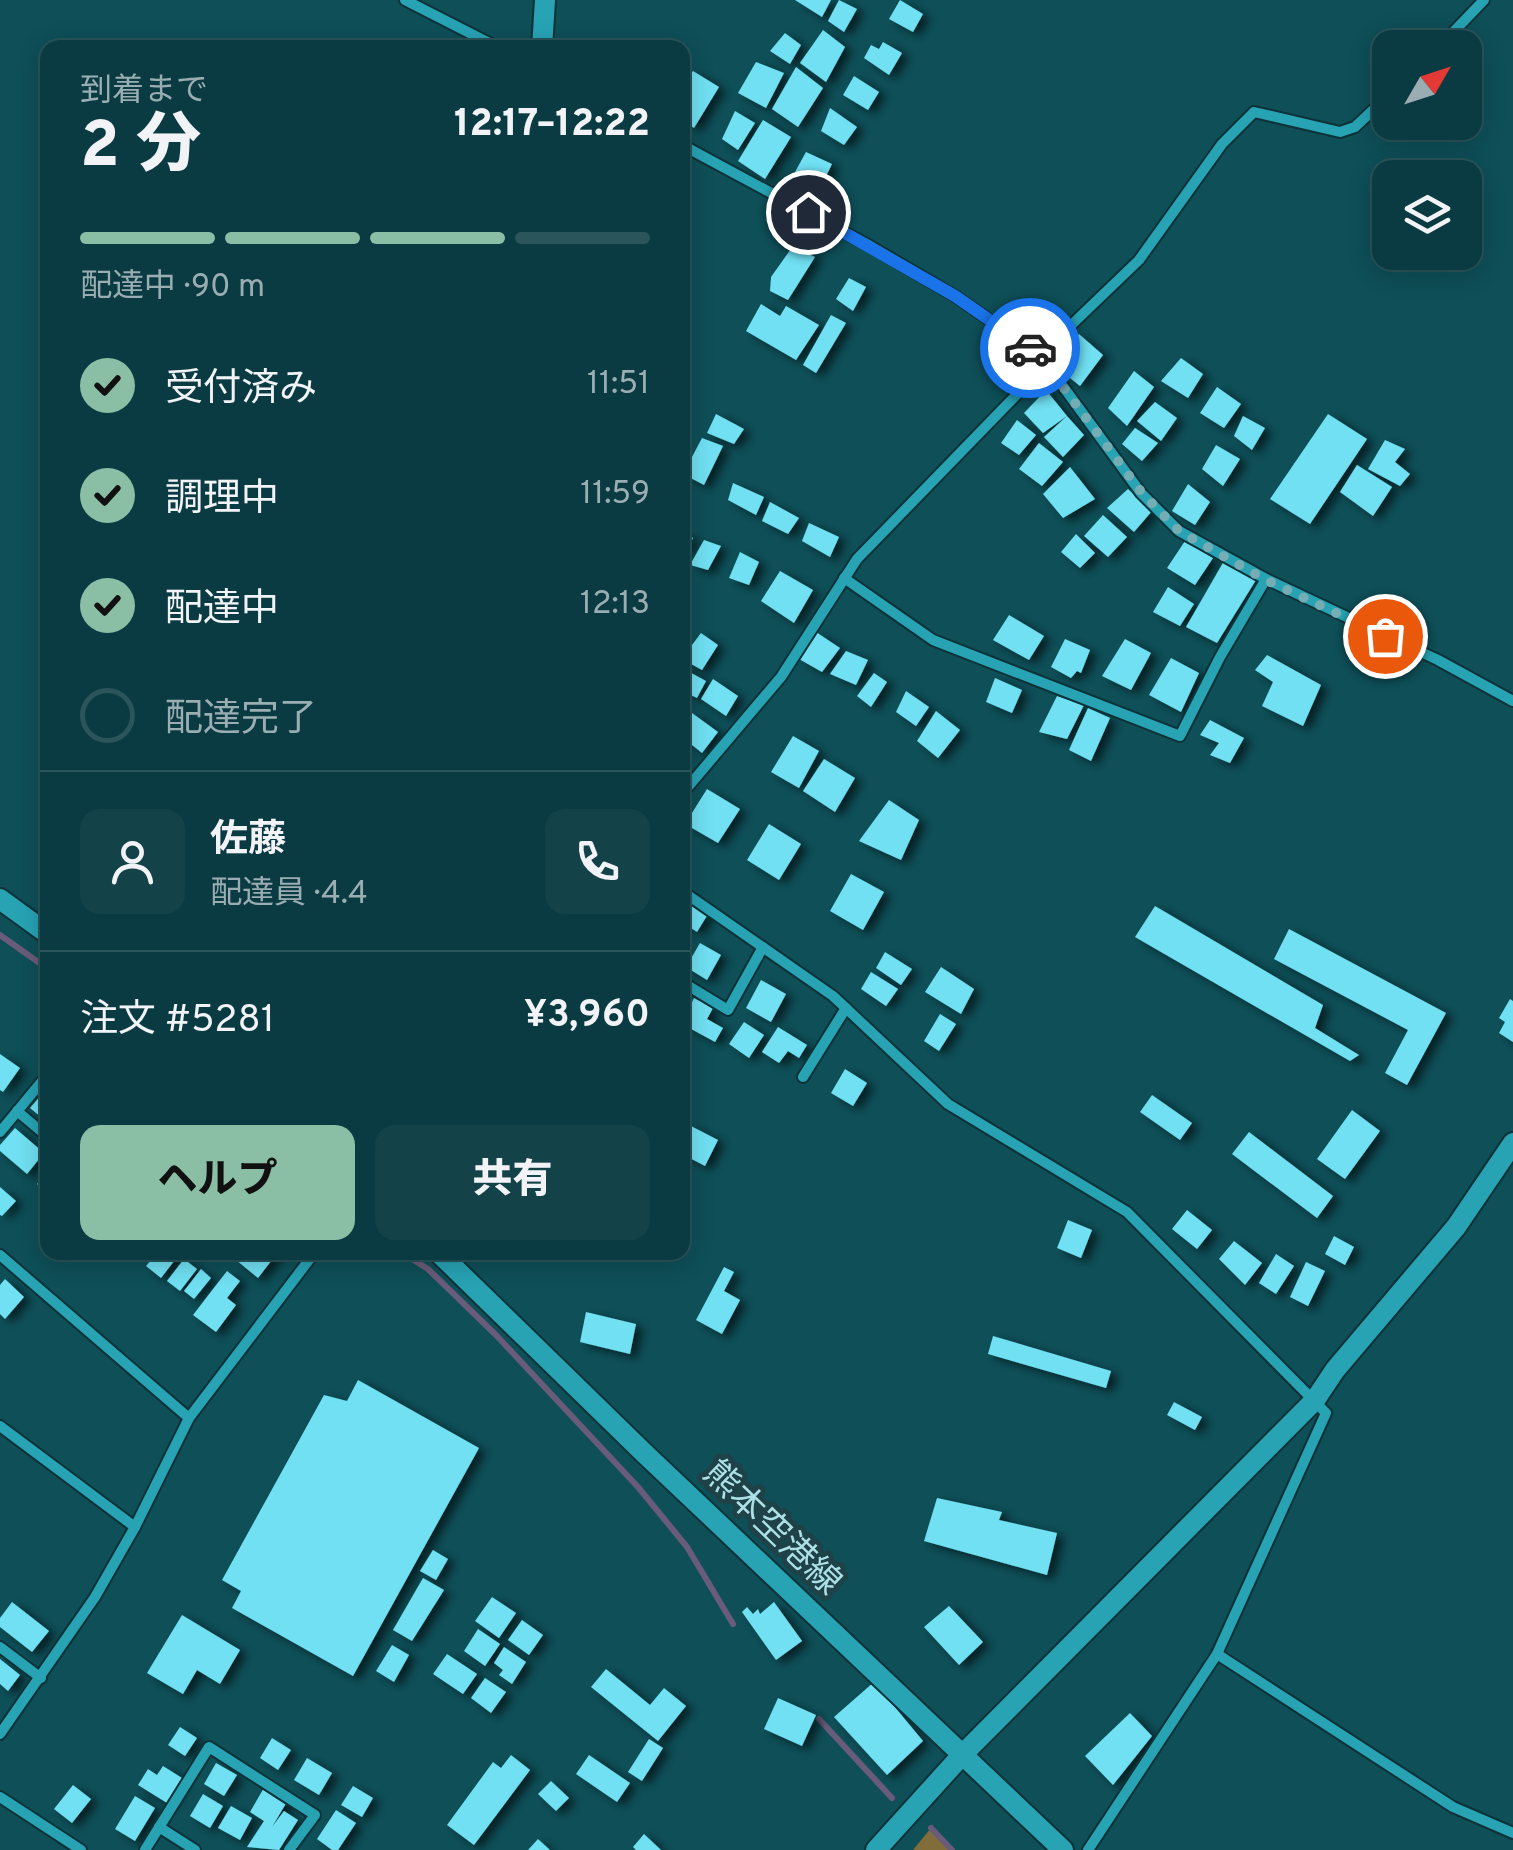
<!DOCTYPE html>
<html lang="ja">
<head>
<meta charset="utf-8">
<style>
	body { margin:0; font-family:Overpass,"Noto Sans JP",sans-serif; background:#134249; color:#f1f3f6; height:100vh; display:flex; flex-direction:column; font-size:38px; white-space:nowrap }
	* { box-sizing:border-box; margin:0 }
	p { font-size:32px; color:#99adb2 }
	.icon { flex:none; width:55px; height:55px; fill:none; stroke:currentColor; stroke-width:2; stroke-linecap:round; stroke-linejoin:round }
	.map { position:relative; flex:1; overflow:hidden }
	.panel { position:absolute; left:40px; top:40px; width:650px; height:1220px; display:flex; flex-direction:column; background:#0a3b42; border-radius:20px; box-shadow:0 5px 25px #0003,0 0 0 2px #2a555b }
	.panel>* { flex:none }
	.needle { width:65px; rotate:51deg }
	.controls { position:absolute; left:1372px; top:30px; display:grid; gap:20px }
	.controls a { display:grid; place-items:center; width:110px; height:110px; border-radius:20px; background:#0a3b42; box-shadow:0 5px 25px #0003,0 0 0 2px #2a555b; font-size:50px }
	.pin { position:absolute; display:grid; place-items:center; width:85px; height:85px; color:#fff; margin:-42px; border:5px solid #fff; border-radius:50%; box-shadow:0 2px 10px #0007 }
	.courier { position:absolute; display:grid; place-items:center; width:100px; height:100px; margin:-50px; border:8px solid #1a73e8; border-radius:50%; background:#fff; color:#222; box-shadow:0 2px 12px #0007 }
	.summary em { font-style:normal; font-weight:800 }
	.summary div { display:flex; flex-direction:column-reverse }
	.summary { display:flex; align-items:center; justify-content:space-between; height:170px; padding:0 40px }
	h1 { font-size:65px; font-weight:800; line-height:75px }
	.bar { display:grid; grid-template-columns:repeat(4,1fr); gap:15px 10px; align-content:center; height:120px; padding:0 40px }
	.bar i { height:12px; border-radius:8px; background:#2a555b }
	.bar .current { background:#8abfa5 }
	.bar p { grid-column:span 4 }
	.line { display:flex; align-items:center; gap:25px; padding:0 40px; border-top:2px solid #2a555b }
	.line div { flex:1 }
	.round { display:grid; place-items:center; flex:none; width:105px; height:105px; border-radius:20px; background:#134249 }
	ol { padding:0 40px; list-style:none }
	li { display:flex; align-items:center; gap:30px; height:110px }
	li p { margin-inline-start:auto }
	li .icon { padding:10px; border-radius:50%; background:#8abfa5; color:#111; stroke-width:4 }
	li:last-child { color:#99adb2 }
	li i { width:55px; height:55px; border:5px solid #2a555b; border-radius:50% }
	.primary-button { display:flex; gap:20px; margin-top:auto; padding:20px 40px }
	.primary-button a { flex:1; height:115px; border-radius:20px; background:#8abfa5; color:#111; font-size:40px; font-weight:800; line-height:115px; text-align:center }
	.primary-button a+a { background:#134249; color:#f1f3f6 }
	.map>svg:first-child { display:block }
</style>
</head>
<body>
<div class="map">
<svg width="1513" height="1850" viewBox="0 0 1513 1850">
	<defs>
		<filter id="shadow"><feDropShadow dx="7" dy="4" stdDeviation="5" flood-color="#0009"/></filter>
	</defs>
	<rect width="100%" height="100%" fill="#0e4f58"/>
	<path fill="#816d39" d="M931 1828 953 1850H913Z"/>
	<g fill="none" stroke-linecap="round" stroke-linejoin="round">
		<g stroke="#695c7a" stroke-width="6">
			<path d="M0 935 48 969"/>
			<path d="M401 1252 428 1269 496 1335 638 1487 687 1547 733 1624"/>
			<path d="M819 1719 892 1798"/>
			<path d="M931 1828 952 1850"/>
		</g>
	</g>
	<g fill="#70e0f2" filter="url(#shadow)">
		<path d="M795 0H831L822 17Z"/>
		<path d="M839 0 857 9 844 32 828 21Z"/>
		<path d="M900 0 923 14 913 32 889 19Z"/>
		<path d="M823 30 845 47 826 82 800 63Z"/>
		<path d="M785 33 801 45 790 64 770 51Z"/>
		<path d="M883 42 902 53 889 75 864 58 871 45 879 49Z"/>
		<path d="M756 62 784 73 766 108 738 93Z"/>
		<path d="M796 67 823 88 798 127 772 109Z"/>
		<path d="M693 71 719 87 694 128 682 119V85Z"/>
		<path d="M854 76 879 92 868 110 843 95Z"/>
		<path d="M830 108 857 127 844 145 821 131Z"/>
		<path d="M735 111 755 123 738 150 722 139Z"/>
		<path d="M763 120 791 137 765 179 738 161Z"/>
		<path d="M806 152 832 164 816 197 804 192 809 178 795 172Z"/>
		<path d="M793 246 815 257 788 300 770 291 771 277Z"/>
		<path d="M849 278 866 287 853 311 836 299Z"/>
		<path d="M761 304 780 316 786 306 819 325 796 360 746 331Z"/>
		<path d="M831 315 846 323 816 373 803 365Z"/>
		<path d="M1079 334 1103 355 1080 386 1065 374 1074 360 1063 351Z"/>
		<path d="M1181 358 1203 374 1188 398 1161 381Z"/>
		<path d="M1134 371 1154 387 1127 426 1108 408Z"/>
		<path d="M1217 387 1241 404 1224 428 1200 413Z"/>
		<path d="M1046 390 1067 416 1043 433 1024 413Z"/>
		<path d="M1155 402 1177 418 1161 441 1137 421Z"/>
		<path d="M716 414 744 429 734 444 707 433Z"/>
		<path d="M1328 414 1367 439 1310 524 1270 499Z"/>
		<path d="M1067 416 1084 435 1063 457 1044 437Z"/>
		<path d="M1243 416 1265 428 1252 450 1234 436Z"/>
		<path d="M1017 420 1036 435 1019 455 1001 443Z"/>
		<path d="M1135 428 1158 443 1142 461 1122 444Z"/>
		<path d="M702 438 723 446 704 485 683 474Z"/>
		<path d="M1385 440 1405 449 1395 462 1410 474 1400 486 1368 469Z"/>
		<path d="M1039 443 1063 462 1042 486 1019 469Z"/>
		<path d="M1216 445 1240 459 1223 486 1202 469Z"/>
		<path d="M1357 465 1392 487 1373 516 1340 492Z"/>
		<path d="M1070 467 1095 499 1063 518 1043 494Z"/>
		<path d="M733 483 764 497 756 515 728 500Z"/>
		<path d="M1188 484 1210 502 1195 525 1172 511Z"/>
		<path d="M1128 489 1152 511 1134 532 1107 508Z"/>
		<path d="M770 502 799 518 788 534 762 521Z"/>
		<path d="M1103 515 1127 537 1108 557 1084 536Z"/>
		<path d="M809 523 839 537 830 557 802 541Z"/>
		<path d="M682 531 693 538 682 560Z"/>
		<path d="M1076 534 1095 553 1080 568 1061 552Z"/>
		<path d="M704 540 721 546 708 570 690 565Z"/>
		<path d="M1185 541 1213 558 1195 585 1167 568Z"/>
		<path d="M740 552 759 562 749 585 729 578Z"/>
		<path d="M1224 561 1256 580 1217 643 1186 627Z"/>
		<path d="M780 571 813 590 794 623 761 601Z"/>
		<path d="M1168 587 1194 604 1180 626 1153 612Z"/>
		<path d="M1009 615 1044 636 1029 660 993 640Z"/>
		<path d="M816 632 840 648 822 672 799 659Z"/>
		<path d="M701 633 718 645 702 670 682 659V640L692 645Z"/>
		<path d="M1065 639 1090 650 1081 673 1077 671 1071 678 1051 667Z"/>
		<path d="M1125 639 1151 653 1131 690 1102 676Z"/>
		<path d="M846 651 868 660 856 685 830 674Z"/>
		<path d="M1267 655 1321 685 1303 726 1262 706 1273 682 1255 670Z"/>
		<path d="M1171 658 1199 673 1181 712 1149 695Z"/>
		<path d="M682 668 706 681 697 698 682 691Z"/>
		<path d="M874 673 887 682 871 707 857 696Z"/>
		<path d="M995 678 1022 690 1012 713 986 702Z"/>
		<path d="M713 679 738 696 726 716 701 699Z"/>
		<path d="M906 691 929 707 916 726 896 712Z"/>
		<path d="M1057 696 1084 705 1067 739 1039 732Z"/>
		<path d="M1088 708 1110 718 1091 761 1069 750Z"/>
		<path d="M936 711 960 730 938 758 917 741Z"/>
		<path d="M692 713 718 732 702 753 682 737V728Z"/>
		<path d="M1210 720 1244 738 1230 763 1210 755 1219 743 1200 735Z"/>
		<path d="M793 736 819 751 799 788 771 772Z"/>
		<path d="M824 759 855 778 835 812 803 791Z"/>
		<path d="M707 789 740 809 718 843 685 824Z"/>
		<path d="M889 800 919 820 901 860 859 841Z"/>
		<path d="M769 824 801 844 779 880 747 860Z"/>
		<path d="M851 874 884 892 863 930 830 911Z"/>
		<path d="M682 897 708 914 697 932 682 922Z"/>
		<path d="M1155 906 1323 1005 1315 1028 1359 1055 1350 1061 1135 937Z"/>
		<path d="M1289 929 1446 1013 1407 1085 1385 1073 1408 1030 1274 959Z"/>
		<path d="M700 943 721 955 707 980 686 967Z"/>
		<path d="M885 952 912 969 901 985 876 968Z"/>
		<path d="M941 967 974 989 961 1014 925 992Z"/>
		<path d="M871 972 898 989 886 1006 861 989Z"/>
		<path d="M761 980 786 994 771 1022 746 1008Z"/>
		<path d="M694 998 713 1008 707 1019 723 1028 715 1042 682 1024Z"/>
		<path d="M1510 999 1513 1001V1042L1499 1033 1505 1022 1499 1018Z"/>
		<path d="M940 1014 956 1024 939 1051 924 1041Z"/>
		<path d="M744 1022 764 1035 749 1058 729 1044Z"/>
		<path d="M778 1027 807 1045 799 1058 788 1051 779 1063 762 1052Z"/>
		<path d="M0 1054 20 1068 3 1092 0 1090Z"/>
		<path d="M845 1069 867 1083 853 1106 831 1093Z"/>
		<path d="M48 1087V1123L30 1108Z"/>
		<path d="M1152 1095 1192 1123 1180 1140 1140 1112Z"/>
		<path d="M1352 1110 1380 1131 1345 1179 1317 1159Z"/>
		<path d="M689 1125 718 1140 705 1166 682 1154V1137Z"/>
		<path d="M15 1128 44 1153 27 1174 0 1151V1145Z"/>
		<path d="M1249 1132 1333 1196 1317 1218 1232 1154Z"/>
		<path d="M48 1172V1193L37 1184Z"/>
		<path d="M0 1187 16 1201 2 1216 0 1215Z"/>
		<path d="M1187 1210 1212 1230 1197 1249 1172 1229Z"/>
		<path d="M1068 1220 1092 1230 1081 1258 1057 1248Z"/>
		<path d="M1334 1236 1354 1247 1345 1265 1325 1254Z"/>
		<path d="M1234 1241 1262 1263 1245 1285 1219 1259Z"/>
		<path d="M158 1252H181L161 1278 146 1266Z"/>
		<path d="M242 1252H278L258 1278 236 1260Z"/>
		<path d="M1276 1254 1294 1266 1276 1294 1259 1283Z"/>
		<path d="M184 1259 197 1269 180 1291 167 1281Z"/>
		<path d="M1306 1262 1325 1271 1308 1306 1290 1297Z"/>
		<path d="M724 1267 734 1272 724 1291 740 1300 722 1334 696 1320Z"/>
		<path d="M201 1269 211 1278 194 1299 184 1291Z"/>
		<path d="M227 1271 240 1281 227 1298 236 1305 216 1332 193 1315Z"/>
		<path d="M5 1279 24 1297 5 1319 0 1314V1285Z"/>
		<path d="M586 1312 636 1324 630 1354 580 1342Z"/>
		<path d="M993 1336 1111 1371 1106 1388 988 1354Z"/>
		<path d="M358 1380 479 1448 353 1676 232 1608 241 1591 222 1580 324 1395 347 1401Z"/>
		<path d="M1174 1402 1202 1417 1195 1430 1167 1415Z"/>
		<path d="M937 1498 1002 1512 999 1520 1057 1533 1047 1575 924 1541Z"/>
		<path d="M433 1550 448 1559 436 1580 420 1571Z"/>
		<path d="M423 1578 444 1590 412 1641 393 1630Z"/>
		<path d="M492 1597 516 1613 499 1638 475 1621Z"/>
		<path d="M12 1602 49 1631 32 1652 0 1627V1618Z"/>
		<path d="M774 1602 802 1641 776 1660 742 1612 747 1607 753 1614 758 1609 760 1614Z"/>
		<path d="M949 1606 983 1642 959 1665 924 1627Z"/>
		<path d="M182 1615 240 1650 220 1684 197 1670 183 1694 147 1673Z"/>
		<path d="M522 1620 543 1635 529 1655 508 1640Z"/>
		<path d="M478 1629 500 1644 485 1666 464 1651Z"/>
		<path d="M392 1645 409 1655 394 1682 376 1671Z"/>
		<path d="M504 1647 526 1662 512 1684 499 1675 503 1670 494 1663Z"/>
		<path d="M447 1654 477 1674 463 1694 433 1674Z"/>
		<path d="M0 1659 20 1675 8 1691 0 1684Z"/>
		<path d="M606 1669 650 1705 664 1688 686 1706 658 1741 591 1687Z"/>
		<path d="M485 1678 506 1692 491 1713 471 1698Z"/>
		<path d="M874 1682 923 1741 887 1775 834 1717Z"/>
		<path d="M778 1698 816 1715 802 1746 764 1729Z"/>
		<path d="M1130 1713 1152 1736 1113 1785 1085 1756Z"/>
		<path d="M180 1727 197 1738 185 1756 168 1745Z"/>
		<path d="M272 1738 291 1750 278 1770 260 1758Z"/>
		<path d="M649 1739 663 1748 642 1781 628 1772Z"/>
		<path d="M511 1755 530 1770 474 1845 447 1825 493 1762 501 1768Z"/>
		<path d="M589 1755 630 1783 617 1802 576 1774Z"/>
		<path d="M307 1758 332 1773 319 1795 294 1780Z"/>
		<path d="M216 1763 237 1775 224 1796 204 1784Z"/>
		<path d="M163 1766 182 1778 167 1803 138 1785 148 1769 157 1775Z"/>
		<path d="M551 1781 569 1798 556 1811 538 1794Z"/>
		<path d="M73 1785 91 1799 72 1823 54 1809Z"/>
		<path d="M265 1786 288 1800 272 1827 284 1811 298 1820 279 1850 247 1847 264 1821 250 1812Z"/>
		<path d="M353 1786 373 1798 362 1817 341 1805Z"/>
		<path d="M203 1794 223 1806 210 1828 190 1816Z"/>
		<path d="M135 1796 155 1808 135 1841 115 1829Z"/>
		<path d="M231 1806 252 1818 240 1840 218 1828Z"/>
		<path d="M336 1810 356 1823 338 1850H332L317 1839Z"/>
		<path d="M644 1834 661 1850H636L633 1847Z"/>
		<path d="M538 1839 550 1850H528Z"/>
	</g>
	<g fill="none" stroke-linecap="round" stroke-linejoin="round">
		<defs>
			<g id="street">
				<path d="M405 0 499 48"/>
				<path d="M1438 48 1484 0"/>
				<path d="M682 145 870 246 955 296 1040 355 1141 493 1179 531 1266 579 1438 660 1513 701"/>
				<path d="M1040 355 1139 260 1222 144 1254 112 1340 132 1355 127 1390 94"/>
				<path d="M844 578 933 640 1180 736 1220 657 1266 579"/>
				<path d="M682 794 781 677 857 559 1028 383 1048 369"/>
				<path d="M682 891 833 996 948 1104 1127 1212 1326 1413 1217 1654 1088 1850"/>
				<path d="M682 982 728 1010 763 947"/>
				<path d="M803 1077 846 1008"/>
				<path d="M17 1111 48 1137"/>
				<path d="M0 1132 48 1074"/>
				<path d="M0 1255 189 1418"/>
				<path d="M0 1426 135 1527"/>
				<path d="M0 1647 41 1678"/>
				<path d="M1217 1654 1453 1807 1513 1833"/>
				<path d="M0 1734 95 1597 135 1527 189 1418 315 1252"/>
				<path d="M0 1797 81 1850"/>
				<path d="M159 1827 195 1850"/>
				<path d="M145 1850 209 1747 315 1815 289 1850"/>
			</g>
			<g id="secondary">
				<path d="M542 48 545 0"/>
				<path d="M0 899 48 934"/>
				<path d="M438 1252 643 1452 1063 1850"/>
				<path d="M968 1749 1315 1400 1335 1370 1456 1227 1513 1143"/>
				<path d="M876 1850 962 1755"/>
			</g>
		</defs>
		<use href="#street" stroke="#0d3237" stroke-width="14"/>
		<use href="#secondary" stroke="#0d3237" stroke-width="24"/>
		<use href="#street" stroke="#27a3b4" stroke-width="10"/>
		<use href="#secondary" stroke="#27a3b4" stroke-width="20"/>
	</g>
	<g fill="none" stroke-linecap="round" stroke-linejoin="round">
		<path stroke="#75adb5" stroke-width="10" stroke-dasharray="0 18" d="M1030 348 1040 356 1142 493 1179 531 1266 580 1385 636"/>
		<path stroke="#1a73e8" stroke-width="12" d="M808 212 955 296 1030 348"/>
	</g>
	<g text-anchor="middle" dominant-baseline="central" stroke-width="10" stroke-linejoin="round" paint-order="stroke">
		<g font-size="35" fill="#addfe7" stroke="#1e4247">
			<text transform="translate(771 1529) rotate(44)">熊本空港線</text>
		</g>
	</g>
</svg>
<div class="controls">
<a><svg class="needle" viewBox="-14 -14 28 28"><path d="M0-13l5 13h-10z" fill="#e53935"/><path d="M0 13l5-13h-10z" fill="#99adb2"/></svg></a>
<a><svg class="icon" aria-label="layers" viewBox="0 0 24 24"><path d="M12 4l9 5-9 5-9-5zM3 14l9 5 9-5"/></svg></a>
</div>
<div class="pin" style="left:1385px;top:636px;background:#ea580c"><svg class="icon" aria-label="bag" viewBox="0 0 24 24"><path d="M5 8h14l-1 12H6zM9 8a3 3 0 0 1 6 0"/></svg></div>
<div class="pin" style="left:808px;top:212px;background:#1f2937"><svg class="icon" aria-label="home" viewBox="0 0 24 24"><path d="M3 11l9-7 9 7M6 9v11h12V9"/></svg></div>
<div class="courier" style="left:1030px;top:348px"><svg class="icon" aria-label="car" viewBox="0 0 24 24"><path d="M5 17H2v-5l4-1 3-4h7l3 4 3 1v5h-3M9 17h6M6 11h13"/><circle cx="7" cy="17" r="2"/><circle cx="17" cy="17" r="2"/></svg></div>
<section class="panel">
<div class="summary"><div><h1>2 分</h1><p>到着まで</p></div><em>12:17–12:22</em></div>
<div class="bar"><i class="current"></i><i class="current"></i><i class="current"></i><i></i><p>配達中 · 90 m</p></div>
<ol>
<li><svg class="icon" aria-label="check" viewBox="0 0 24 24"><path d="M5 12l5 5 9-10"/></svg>受付済み<p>11:51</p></li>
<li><svg class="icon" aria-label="check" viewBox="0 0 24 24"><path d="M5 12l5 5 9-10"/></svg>調理中<p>11:59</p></li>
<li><svg class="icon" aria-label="check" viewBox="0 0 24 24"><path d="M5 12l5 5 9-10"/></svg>配達中<p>12:13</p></li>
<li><i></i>配達完了</li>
</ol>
<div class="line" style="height:180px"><a class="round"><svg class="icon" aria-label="person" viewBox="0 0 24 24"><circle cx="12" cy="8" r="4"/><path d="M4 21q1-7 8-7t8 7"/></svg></a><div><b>佐藤</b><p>配達員 · 4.4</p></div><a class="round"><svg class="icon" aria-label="phone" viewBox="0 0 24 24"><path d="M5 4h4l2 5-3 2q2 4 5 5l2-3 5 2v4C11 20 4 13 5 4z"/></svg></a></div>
<div class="line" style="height:130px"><div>注文 #5281</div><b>¥3,960</b></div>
<div class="primary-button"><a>ヘルプ</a><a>共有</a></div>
</section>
</div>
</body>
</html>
